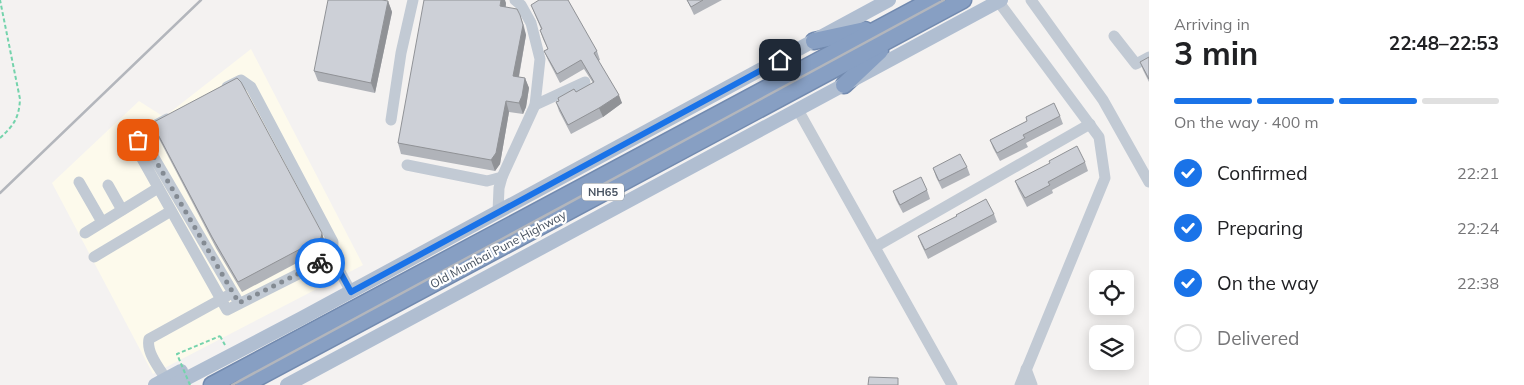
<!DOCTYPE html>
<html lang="en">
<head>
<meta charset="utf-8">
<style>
	body { margin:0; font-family:Mulish,sans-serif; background:#f6f6f6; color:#202124; height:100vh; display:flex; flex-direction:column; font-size:19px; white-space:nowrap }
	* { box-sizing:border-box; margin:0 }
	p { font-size:16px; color:#757577 }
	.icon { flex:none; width:28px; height:28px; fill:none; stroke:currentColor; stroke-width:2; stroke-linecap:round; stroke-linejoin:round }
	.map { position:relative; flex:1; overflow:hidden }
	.panel { display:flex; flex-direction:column; background:#fff; width:375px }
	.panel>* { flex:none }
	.tools { position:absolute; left:1089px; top:270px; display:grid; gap:10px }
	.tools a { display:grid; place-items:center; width:45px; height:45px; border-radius:8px; background:#fff; box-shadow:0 2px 12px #0003; font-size:25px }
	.pin { position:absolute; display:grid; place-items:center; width:42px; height:42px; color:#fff; margin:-21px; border-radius:10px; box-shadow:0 2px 8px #0006 }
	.courier { position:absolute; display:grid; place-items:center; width:50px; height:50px; margin:-25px; border:4px solid #1a73e8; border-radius:50%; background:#fff; color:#222; box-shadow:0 1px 6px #0007 }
	.overview em { font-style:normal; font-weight:700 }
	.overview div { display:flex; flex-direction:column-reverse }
	.overview { display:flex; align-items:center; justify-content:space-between; height:85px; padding:0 25px }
	h1 { font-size:32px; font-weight:700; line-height:38px }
	.bar { display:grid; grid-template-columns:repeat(4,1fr); gap:8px 5px; align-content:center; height:60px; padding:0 25px }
	.bar i { height:6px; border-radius:4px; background:#e0e0e0 }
	.bar .active { background:#1a73e8 }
	.bar p { grid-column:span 4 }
	ol { padding:0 25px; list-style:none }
	li { display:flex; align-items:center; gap:15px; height:55px }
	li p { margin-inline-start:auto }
	li .icon { padding:5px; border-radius:50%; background:#1a73e8; color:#fff; stroke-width:4 }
	li:last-child { color:#757577 }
	li i { width:28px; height:28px; border:2px solid #e0e0e0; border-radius:50% }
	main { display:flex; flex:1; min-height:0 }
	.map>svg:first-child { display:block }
</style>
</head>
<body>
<main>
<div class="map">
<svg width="1149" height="385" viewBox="0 0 1149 385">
	<rect width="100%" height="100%" fill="#f4f2f1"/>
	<path fill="#fdfaec" d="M251 49 363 265 153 374 52 183 139 101 164 117Z"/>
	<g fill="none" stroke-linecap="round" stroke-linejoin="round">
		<defs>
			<g id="highway">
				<path d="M814 41 865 30"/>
				<path d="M844 85 880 51"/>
				<path d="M212 385 932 0"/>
				<path d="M244 385 963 0"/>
			</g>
		</defs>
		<use href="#highway" stroke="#728aaf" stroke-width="19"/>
		<g stroke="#74d3ac" stroke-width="2" stroke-dasharray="4 2.5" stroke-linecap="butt">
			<path d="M0 138C14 125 19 118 20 99L0 0"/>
			<path d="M220 336 225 345"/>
		</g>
		<g stroke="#c2cad4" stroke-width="11">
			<path d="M1031 0 1103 100 1149 182"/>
			<path d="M998 1 1099 137 1105 178 1020 385"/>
			<path d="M1114 36 1136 64 1149 57"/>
			<path d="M227 87 241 80 251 87 333 242 332 257 351 292"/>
			<path d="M535 105 585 82"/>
			<path d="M798 110 952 385"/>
			<path d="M391 120 401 53 413 0"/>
			<path d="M142 139 150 128 167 119"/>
			<path d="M407 165 487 181 502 177"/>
			<path d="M79 182 102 222"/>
			<path d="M108 185 122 210"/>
			<path d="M498 212 499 188 502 177 535 105 540 59 531 23 521 5 515 0"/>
			<path d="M85 233 158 188"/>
			<path d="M875 247 1090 124"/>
			<path d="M94 257 171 211"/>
			<path d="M239 303 149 149 148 144 142 139 137 140 133 147 134 152 140 155 227 310 332 257"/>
			<path d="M1026 369 1032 385"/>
			<path d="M166 379C159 368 146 352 149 339L227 296"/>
		</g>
		<g stroke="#b0bed1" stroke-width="14">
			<path d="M155 385 181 371"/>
			<path d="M174 385 302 318 889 0"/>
			<path d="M287 385 1001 0"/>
		</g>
		<use href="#highway" stroke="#879fc3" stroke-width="16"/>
		<g stroke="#b3b6bc" stroke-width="2.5">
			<path d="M0 193 201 0"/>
			<path d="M232 385 944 0"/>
		</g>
		<path stroke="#74d3ac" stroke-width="2" stroke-dasharray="4 2.5" stroke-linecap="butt" d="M190 385 177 354 220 336"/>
	</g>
	<g fill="#b0b3b9">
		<path d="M687 0H722L694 15Z"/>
		<path d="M388 1 392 12 375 93 318 81 314 71Z"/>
		<path d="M506 3V7L520 15 524 26 526 35 519 77 525 78 529 88 526 107 523 114 509 112 500 164 495 171 401 154 398 143Z"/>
		<path d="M531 5 597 51 600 60 598 61 622 103 603 117 571 134 559 111 556 102 593 83 584 69 560 83 548 60 544 51 548 49 543 39 540 30 541 29Z"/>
		<path d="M1149 57V82L1143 70 1140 62Z"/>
		<path d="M1060 116 1063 124 1026 143 1028 147 1000 161 993 148 990 140 1027 121 1026 117Z"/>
		<path d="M152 123 322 233 325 244V248L242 292 216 248 156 133Z"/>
		<path d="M1085 162 1088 171 1052 190 1053 193 1027 207 1018 189 1015 181Z"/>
		<path d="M967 167 970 175 942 189 936 177 933 168Z"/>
		<path d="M927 190 930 199 903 213 896 200 893 191Z"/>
		<path d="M994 214 997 222 928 259 921 244 918 236Z"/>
	</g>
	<g fill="#909296">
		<path d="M501 0H505L506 3 504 16 500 6Z"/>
		<path d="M388 1 392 12 375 93 371 83Z"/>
		<path d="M520 15 526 35 517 86 513 76Z"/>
		<path d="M525 78 529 88 526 107 523 114 519 103Z"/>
		<path d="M619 95 622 103 603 117 599 108Z"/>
		<path d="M506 101 509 112 500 164 495 171 491 160Z"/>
		<path d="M322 233 325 244V248L321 238Z"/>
	</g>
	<g fill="#cdd0d7" stroke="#909296">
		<path d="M328 0H382L388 1 371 83 314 71Z"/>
		<path d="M424 0H501L500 6 517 9 520 15 523 25 513 76 525 78 522 96 519 103 506 101 496 153 491 160 398 143Z"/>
		<path d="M539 0H568L597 51 594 53 619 95 599 108 568 125 556 102 559 101 558 98 574 89 576 92 594 82 581 60 557 74 544 51 548 49 540 30 542 29 531 5Z"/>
		<path d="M687 0H703L691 7Z"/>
		<path d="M1149 57V79L1140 62Z"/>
		<path d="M237 78 241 82 322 233 321 238 238 282 212 237 152 123Z"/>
		<path d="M1054 103 1060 116 1023 135 1025 138 997 153 990 140 1027 121 1026 117Z"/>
		<path d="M1077 146 1085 162 1048 182 1050 185 1025 198 1015 181 1050 163 1049 161Z"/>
		<path d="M960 154 967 167 939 181 933 168Z"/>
		<path d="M921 177 927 190 900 205 893 191Z"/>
		<path d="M986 199 994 214 925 250 918 236 957 216 956 215Z"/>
		<path d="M869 377 898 378V385H868Z"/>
	</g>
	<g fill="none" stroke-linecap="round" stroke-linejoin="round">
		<path stroke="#848b93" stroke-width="5" stroke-dasharray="0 9" d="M138 140 142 139 148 144 149 149 239 303 320 263"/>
		<path stroke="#1a73e8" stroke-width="6" d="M320 263 332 257 351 292 780 60"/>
	</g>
	<g text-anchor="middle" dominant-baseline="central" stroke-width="4.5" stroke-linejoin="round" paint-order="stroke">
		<rect fill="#fff" stroke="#7f8790" stroke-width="1" x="582" y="183.5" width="42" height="17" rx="4"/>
		<g font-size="11" font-weight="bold" fill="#485361">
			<text x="603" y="192">NH65</text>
		</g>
		<g font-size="12" fill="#485361" stroke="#fff">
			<text transform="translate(498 249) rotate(-28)">Old Mumbai Pune Highway</text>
		</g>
	</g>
</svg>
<div class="tools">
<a><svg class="icon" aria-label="locate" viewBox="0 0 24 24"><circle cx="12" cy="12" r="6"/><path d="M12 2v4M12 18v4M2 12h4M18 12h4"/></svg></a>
<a><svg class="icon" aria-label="layers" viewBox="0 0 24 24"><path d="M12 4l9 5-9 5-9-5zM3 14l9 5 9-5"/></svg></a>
</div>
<div class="pin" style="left:138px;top:140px;background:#ea580c"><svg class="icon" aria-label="bag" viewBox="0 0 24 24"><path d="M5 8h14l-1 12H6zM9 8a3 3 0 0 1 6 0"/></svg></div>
<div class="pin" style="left:780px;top:60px;background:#1f2937"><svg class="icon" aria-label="home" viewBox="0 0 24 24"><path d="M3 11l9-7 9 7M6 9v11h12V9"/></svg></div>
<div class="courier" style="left:320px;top:263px"><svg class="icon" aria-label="bike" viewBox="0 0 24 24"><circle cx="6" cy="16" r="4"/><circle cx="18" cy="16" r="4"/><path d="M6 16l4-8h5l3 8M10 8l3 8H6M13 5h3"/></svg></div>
</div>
<section class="panel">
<div class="overview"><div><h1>3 min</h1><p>Arriving in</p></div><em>22:48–22:53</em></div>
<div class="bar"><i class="active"></i><i class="active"></i><i class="active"></i><i></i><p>On the way · 400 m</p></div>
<ol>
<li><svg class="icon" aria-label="check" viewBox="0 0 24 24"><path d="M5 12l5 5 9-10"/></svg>Confirmed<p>22:21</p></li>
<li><svg class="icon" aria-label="check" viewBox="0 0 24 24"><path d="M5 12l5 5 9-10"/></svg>Preparing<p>22:24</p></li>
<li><svg class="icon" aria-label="check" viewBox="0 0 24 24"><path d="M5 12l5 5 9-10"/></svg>On the way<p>22:38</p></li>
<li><i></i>Delivered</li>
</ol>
</section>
</main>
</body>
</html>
